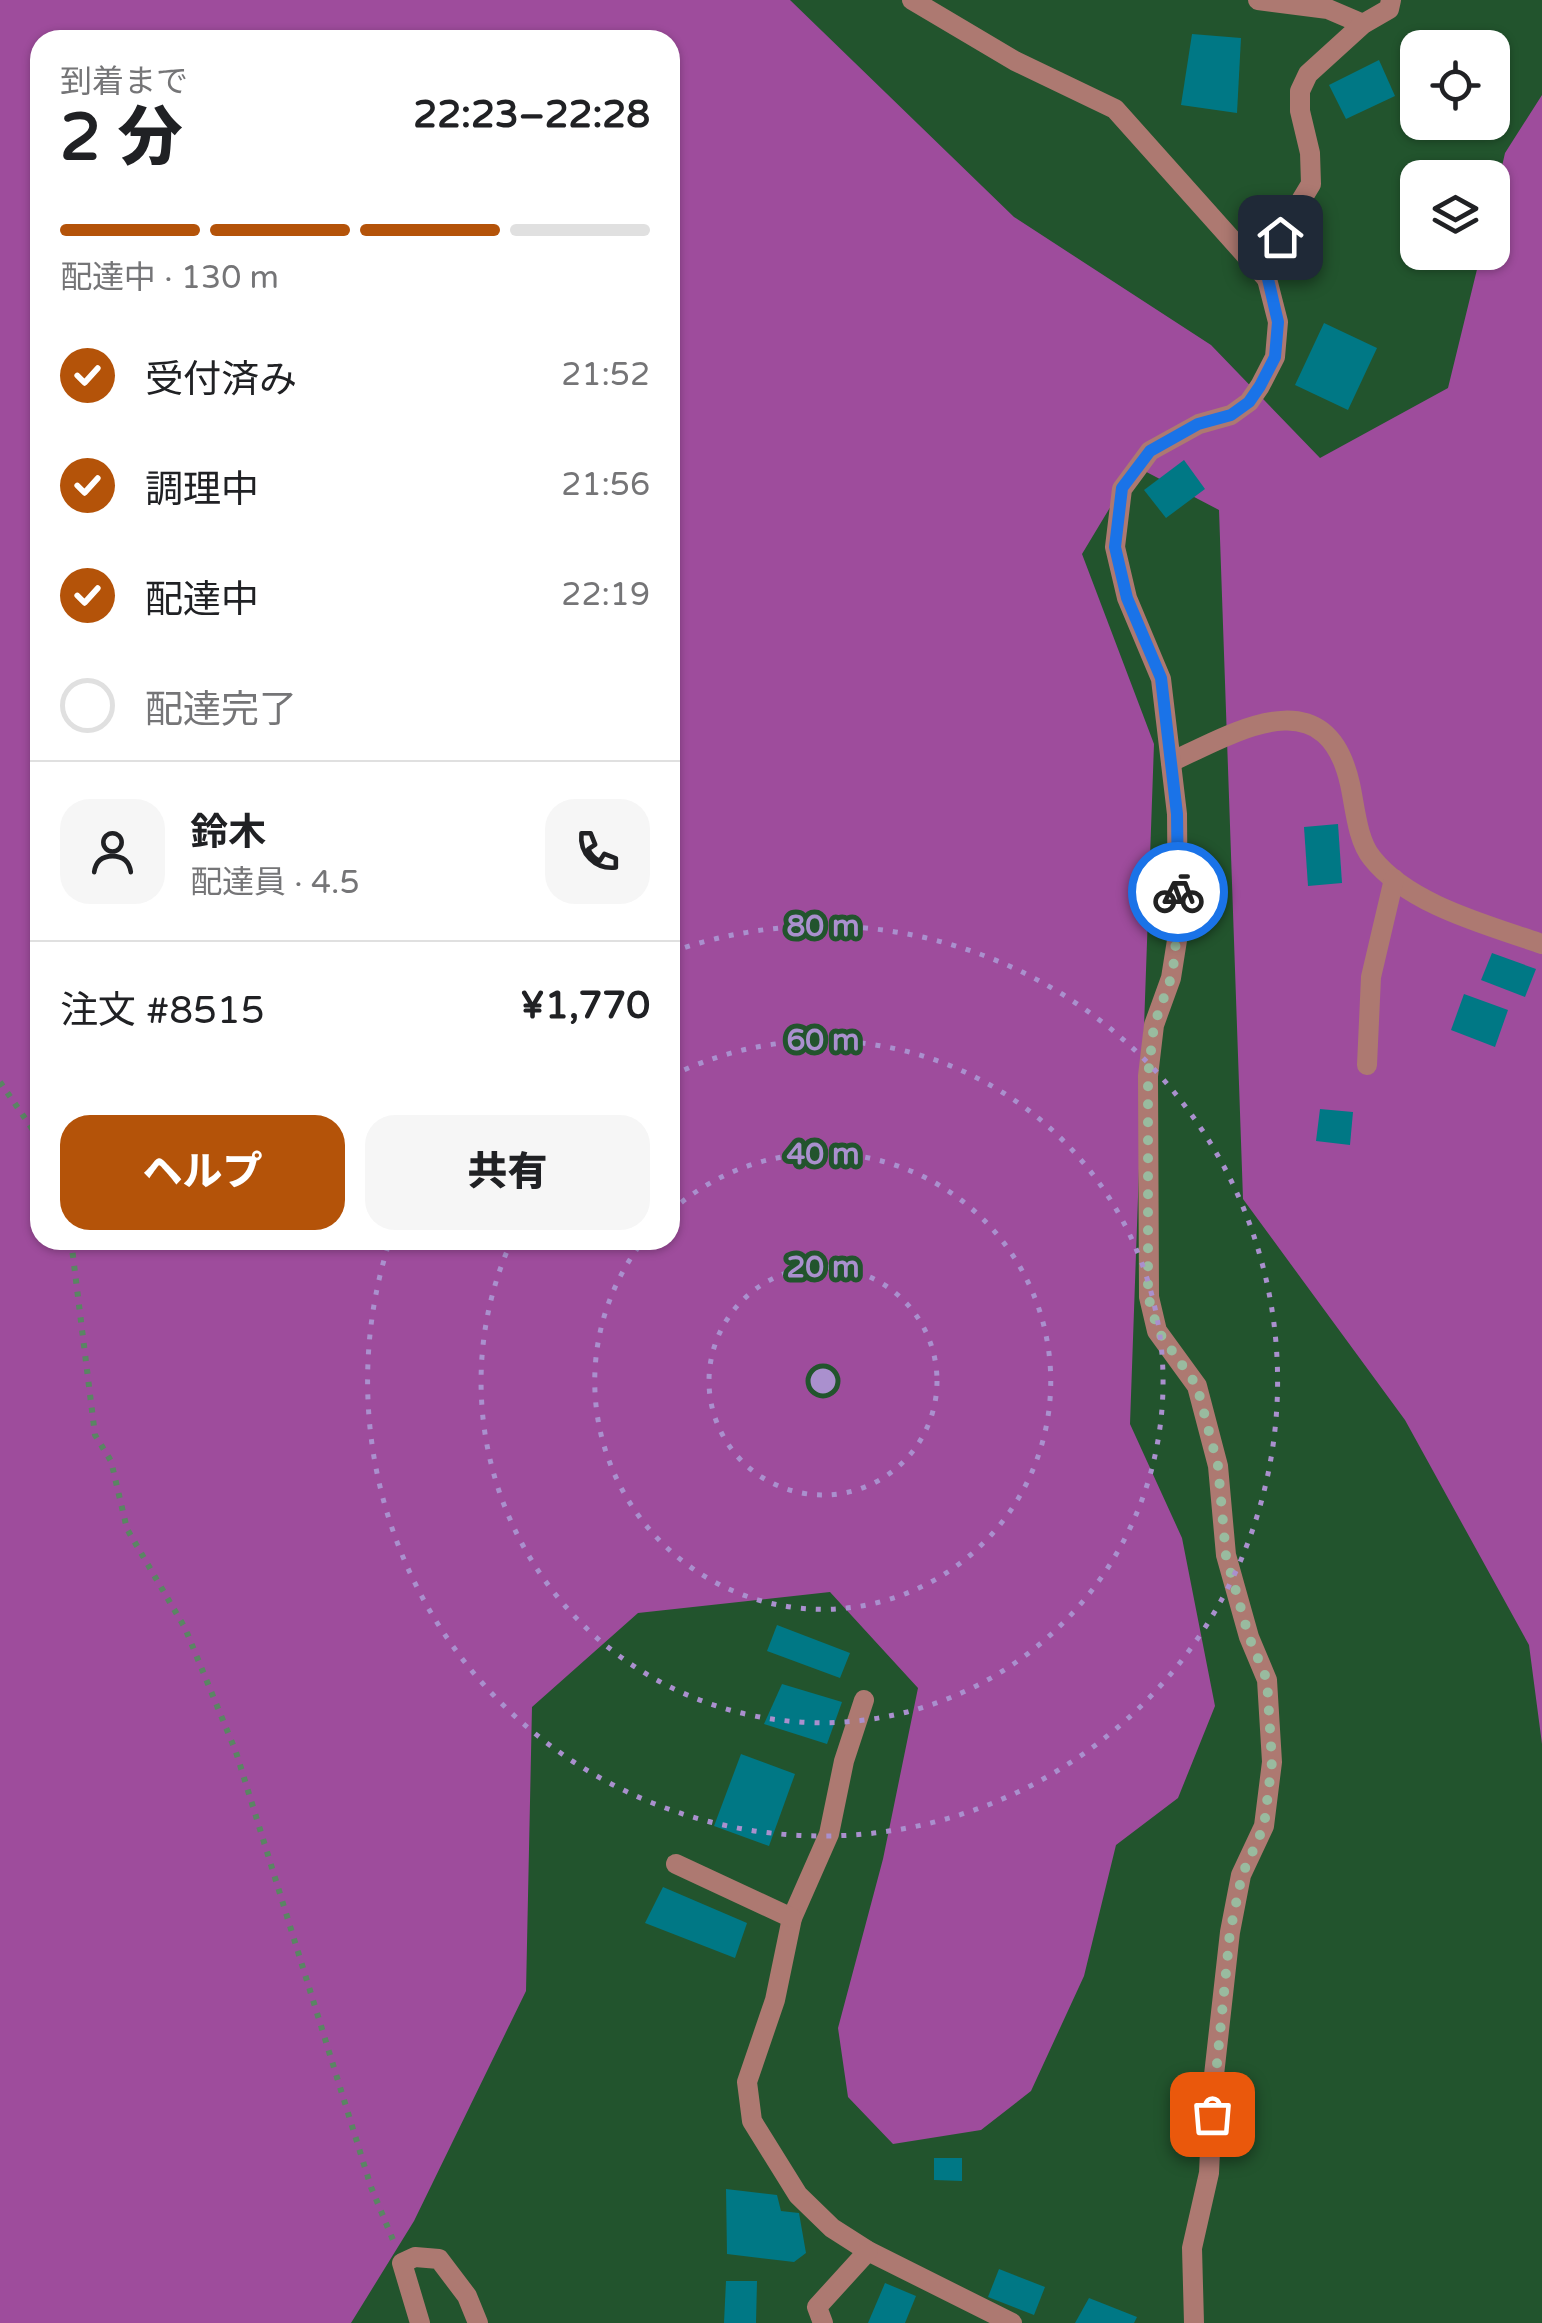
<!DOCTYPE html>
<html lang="ja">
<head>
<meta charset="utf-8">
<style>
	body { margin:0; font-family:"Varela Round","Noto Sans JP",sans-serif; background:#f6f6f6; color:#202124; height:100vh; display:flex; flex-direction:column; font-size:38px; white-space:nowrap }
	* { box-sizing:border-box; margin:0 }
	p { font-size:32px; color:#757577 }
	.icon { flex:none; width:55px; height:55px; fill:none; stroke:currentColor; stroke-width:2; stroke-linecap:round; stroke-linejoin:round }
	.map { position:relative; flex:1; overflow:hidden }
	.panel { position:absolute; left:30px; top:30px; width:650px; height:1220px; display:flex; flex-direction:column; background:#fff; border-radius:30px; box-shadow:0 2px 8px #0004 }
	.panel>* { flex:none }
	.fabs { position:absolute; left:1400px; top:30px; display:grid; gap:20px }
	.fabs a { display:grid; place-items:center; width:110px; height:110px; border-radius:20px; background:#fff; box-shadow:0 2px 8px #0004; font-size:50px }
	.pin { position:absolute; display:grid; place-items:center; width:85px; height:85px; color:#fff; margin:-42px; border-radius:20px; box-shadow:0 5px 15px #0006 }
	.courier { position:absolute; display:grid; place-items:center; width:100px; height:100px; margin:-50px; border:8px solid #1a73e8; border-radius:50%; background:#fff; color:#222; box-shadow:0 2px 12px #0007 }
	.head em { font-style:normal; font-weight:800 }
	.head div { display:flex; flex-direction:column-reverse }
	.head { display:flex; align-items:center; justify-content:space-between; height:170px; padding:0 30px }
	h1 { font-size:65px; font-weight:800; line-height:75px }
	.bar { display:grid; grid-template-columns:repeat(4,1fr); gap:15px 10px; align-content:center; height:120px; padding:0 30px }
	.bar i { height:12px; border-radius:8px; background:#e0e0e0 }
	.bar .current { background:#b45309 }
	.bar p { grid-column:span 4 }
	.line { display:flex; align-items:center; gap:25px; padding:0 30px; border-top:2px solid #e0e0e0 }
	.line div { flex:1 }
	.round { display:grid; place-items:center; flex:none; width:105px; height:105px; border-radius:30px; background:#f6f6f6 }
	ol { padding:0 30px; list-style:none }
	li { display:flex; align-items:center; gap:30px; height:110px }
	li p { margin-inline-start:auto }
	li .icon { padding:10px; border-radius:50%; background:#b45309; color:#fff; stroke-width:4 }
	li:last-child { color:#757577 }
	li i { width:55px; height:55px; border:5px solid #e0e0e0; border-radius:50% }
	.cta { display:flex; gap:20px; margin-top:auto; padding:20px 30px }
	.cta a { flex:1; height:115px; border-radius:30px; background:#b45309; color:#fff; font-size:40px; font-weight:800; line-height:115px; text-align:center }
	.cta a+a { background:#f6f6f6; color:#202124 }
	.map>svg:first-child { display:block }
</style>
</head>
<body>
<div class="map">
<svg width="1542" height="2323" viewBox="0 0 1542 2323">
	<rect width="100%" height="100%" fill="#22542d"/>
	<path fill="#9e4c9c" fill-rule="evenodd" d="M0 0H790L1014 217 1211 345 1320 458 1448 388 1481 253 1492 252 1493 206 1505 153 1542 95V1744L1529 1645 1405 1420 1243 1199 1219 510 1135 466 1082 554 1154 744 1130 1424 1182 1538 1215 1706 1178 1798 1116 1845 1084 1976 1031 2091 981 2130 893 2144 848 2097 838 2028 883 1859 918 1688 830 1592 638 1613 532 1707 526 1991 414 2221 351 2323H0ZM40 40H670V1240H40Z"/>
	<g fill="#007885">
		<path d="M1192 34 1241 38 1237 113 1181 105Z"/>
		<path d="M1379 60 1395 96 1346 119 1329 85Z"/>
		<path d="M1324 323 1377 348 1348 410 1295 385Z"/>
		<path d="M1184 460 1205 489 1166 518 1144 490Z"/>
		<path d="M1338 824 1342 883 1308 886 1304 827Z"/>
		<path d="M1492 953 1536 969 1525 997 1481 980Z"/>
		<path d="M1464 994 1508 1010 1495 1047 1451 1030Z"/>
		<path d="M1320 1109 1353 1112 1350 1145 1316 1141Z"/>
		<path d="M777 1625 850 1653 840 1678 767 1651Z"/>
		<path d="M782 1684 842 1702 827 1744 764 1724Z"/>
		<path d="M741 1754 795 1774 769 1846 714 1826Z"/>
		<path d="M663 1887 747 1923 735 1958 645 1923Z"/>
		<path d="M934 2158H962V2181L934 2180Z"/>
		<path d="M726 2189 777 2195 781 2211 799 2213 806 2253 794 2262 727 2254Z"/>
		<path d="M999 2269 1045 2287 1034 2315 988 2297Z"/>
		<path d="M726 2281H757L756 2323H724Z"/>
		<path d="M885 2283 916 2296 905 2323H868Z"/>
		<path d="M1089 2298 1137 2317 1134 2323H1075Z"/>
	</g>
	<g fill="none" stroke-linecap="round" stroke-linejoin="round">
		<g stroke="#5a8563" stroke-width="6" stroke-dasharray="5 8" stroke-linecap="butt">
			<path d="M0 1082 40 1140"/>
			<path d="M71 1240 95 1435 111 1461 127 1529 185 1628 236 1752 371 2187 393 2240"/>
		</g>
		<g stroke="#ad7971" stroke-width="20">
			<path d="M912 0 1015 61 1115 109 1267 279"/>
			<path d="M1258 0 1328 9 1363 24"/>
			<path d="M1171 762C1237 731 1326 677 1350 784 1355 806 1357 840 1372 858 1409 905 1488 925 1542 944"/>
			<path d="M1367 1065 1371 977 1394 879"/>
			<path d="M864 1700 844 1761 829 1834 792 1918 775 2000 747 2082 752 2121 798 2195 832 2228 868 2251 1012 2323"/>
			<path d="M676 1864 792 1918"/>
			<path d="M420 2323 402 2263 415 2257 439 2259 467 2296 478 2323"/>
			<path d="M823 2323 817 2307 868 2251"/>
			<path d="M1194 2323 1192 2248 1209 2173 1213 2084 1230 1932 1241 1875 1264 1826 1272 1762 1267 1680 1249 1637 1226 1555 1218 1466 1197 1386 1157 1331 1149 1297 1148 1076 1154 1025 1171 978 1178 934 1177 814 1161 679 1127 598 1115 547 1122 489 1150 451 1199 424 1231 415 1249 402 1260 386 1275 357 1278 322 1267 279 1279 237 1311 184 1310 153 1300 111V91L1308 74 1363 24 1389 9 1391 0"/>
		</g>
	</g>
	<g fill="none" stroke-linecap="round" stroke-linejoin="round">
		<path stroke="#99bb9f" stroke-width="10" stroke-dasharray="0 18" d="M1178 892 1175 956 1171 978 1154 1025 1148 1076V1296L1158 1331 1197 1386 1218 1466 1226 1556 1249 1637 1267 1680 1272 1762 1264 1826 1242 1875 1230 1932 1212 2114"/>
		<path stroke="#1a73e8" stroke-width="12" d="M1178 892 1177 814 1161 678 1127 598 1115 547 1122 488 1150 451 1198 424 1231 415 1249 402 1260 386 1275 357 1278 322 1268 279 1280 237"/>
	</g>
	<g fill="none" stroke="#aa90ce" stroke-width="5" stroke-dasharray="5 10">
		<circle cx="823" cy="1381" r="114"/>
		<path d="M670 1212A228 228 0 1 1 643 1241"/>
		<path d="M671 1076A341 341 0 1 1 511 1242"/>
		<path d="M671 952A455 455 0 1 1 390 1240"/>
	</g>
	<circle cx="823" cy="1381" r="15" fill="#aa90ce" stroke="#22542d" stroke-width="5"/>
	<g font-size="30" text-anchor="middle" font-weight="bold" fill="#aa90ce" stroke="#22542d" stroke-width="10" stroke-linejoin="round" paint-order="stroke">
		<text x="823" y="936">80 m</text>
		<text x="823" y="1050">60 m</text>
		<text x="823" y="1164">40 m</text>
		<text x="823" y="1277">20 m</text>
	</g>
</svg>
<div class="fabs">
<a><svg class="icon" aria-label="locate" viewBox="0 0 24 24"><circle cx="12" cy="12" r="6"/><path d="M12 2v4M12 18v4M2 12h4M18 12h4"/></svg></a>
<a><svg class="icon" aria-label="layers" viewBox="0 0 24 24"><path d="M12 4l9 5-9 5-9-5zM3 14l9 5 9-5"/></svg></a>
</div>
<div class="pin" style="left:1212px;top:2114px;background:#ea580c"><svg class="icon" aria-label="bag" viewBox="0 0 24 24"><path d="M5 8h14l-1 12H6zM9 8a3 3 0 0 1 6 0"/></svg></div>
<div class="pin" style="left:1280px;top:237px;background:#1f2937"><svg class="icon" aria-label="home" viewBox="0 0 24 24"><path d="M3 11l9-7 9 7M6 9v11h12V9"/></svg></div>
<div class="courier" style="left:1178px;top:892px"><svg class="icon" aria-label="bike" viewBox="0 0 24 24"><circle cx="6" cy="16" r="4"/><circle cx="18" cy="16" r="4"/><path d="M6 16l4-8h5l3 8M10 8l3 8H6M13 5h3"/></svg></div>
<section class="panel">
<div class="head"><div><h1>2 分</h1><p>到着まで</p></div><em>22:23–22:28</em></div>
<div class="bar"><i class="current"></i><i class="current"></i><i class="current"></i><i></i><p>配達中 · 130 m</p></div>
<ol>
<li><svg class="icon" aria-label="check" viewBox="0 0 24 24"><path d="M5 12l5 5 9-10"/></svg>受付済み<p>21:52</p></li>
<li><svg class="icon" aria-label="check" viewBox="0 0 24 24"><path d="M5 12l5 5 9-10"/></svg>調理中<p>21:56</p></li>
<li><svg class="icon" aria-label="check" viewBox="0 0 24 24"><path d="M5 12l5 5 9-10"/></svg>配達中<p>22:19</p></li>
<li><i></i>配達完了</li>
</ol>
<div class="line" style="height:180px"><a class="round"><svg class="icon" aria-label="person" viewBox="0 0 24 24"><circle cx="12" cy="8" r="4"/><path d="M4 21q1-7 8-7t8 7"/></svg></a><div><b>鈴木</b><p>配達員 · 4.5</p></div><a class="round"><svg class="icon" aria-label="phone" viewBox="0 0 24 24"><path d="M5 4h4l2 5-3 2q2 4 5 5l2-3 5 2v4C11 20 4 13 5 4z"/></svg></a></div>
<div class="line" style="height:130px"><div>注文 #8515</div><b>¥1,770</b></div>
<div class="cta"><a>ヘルプ</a><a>共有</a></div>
</section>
</div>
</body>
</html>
